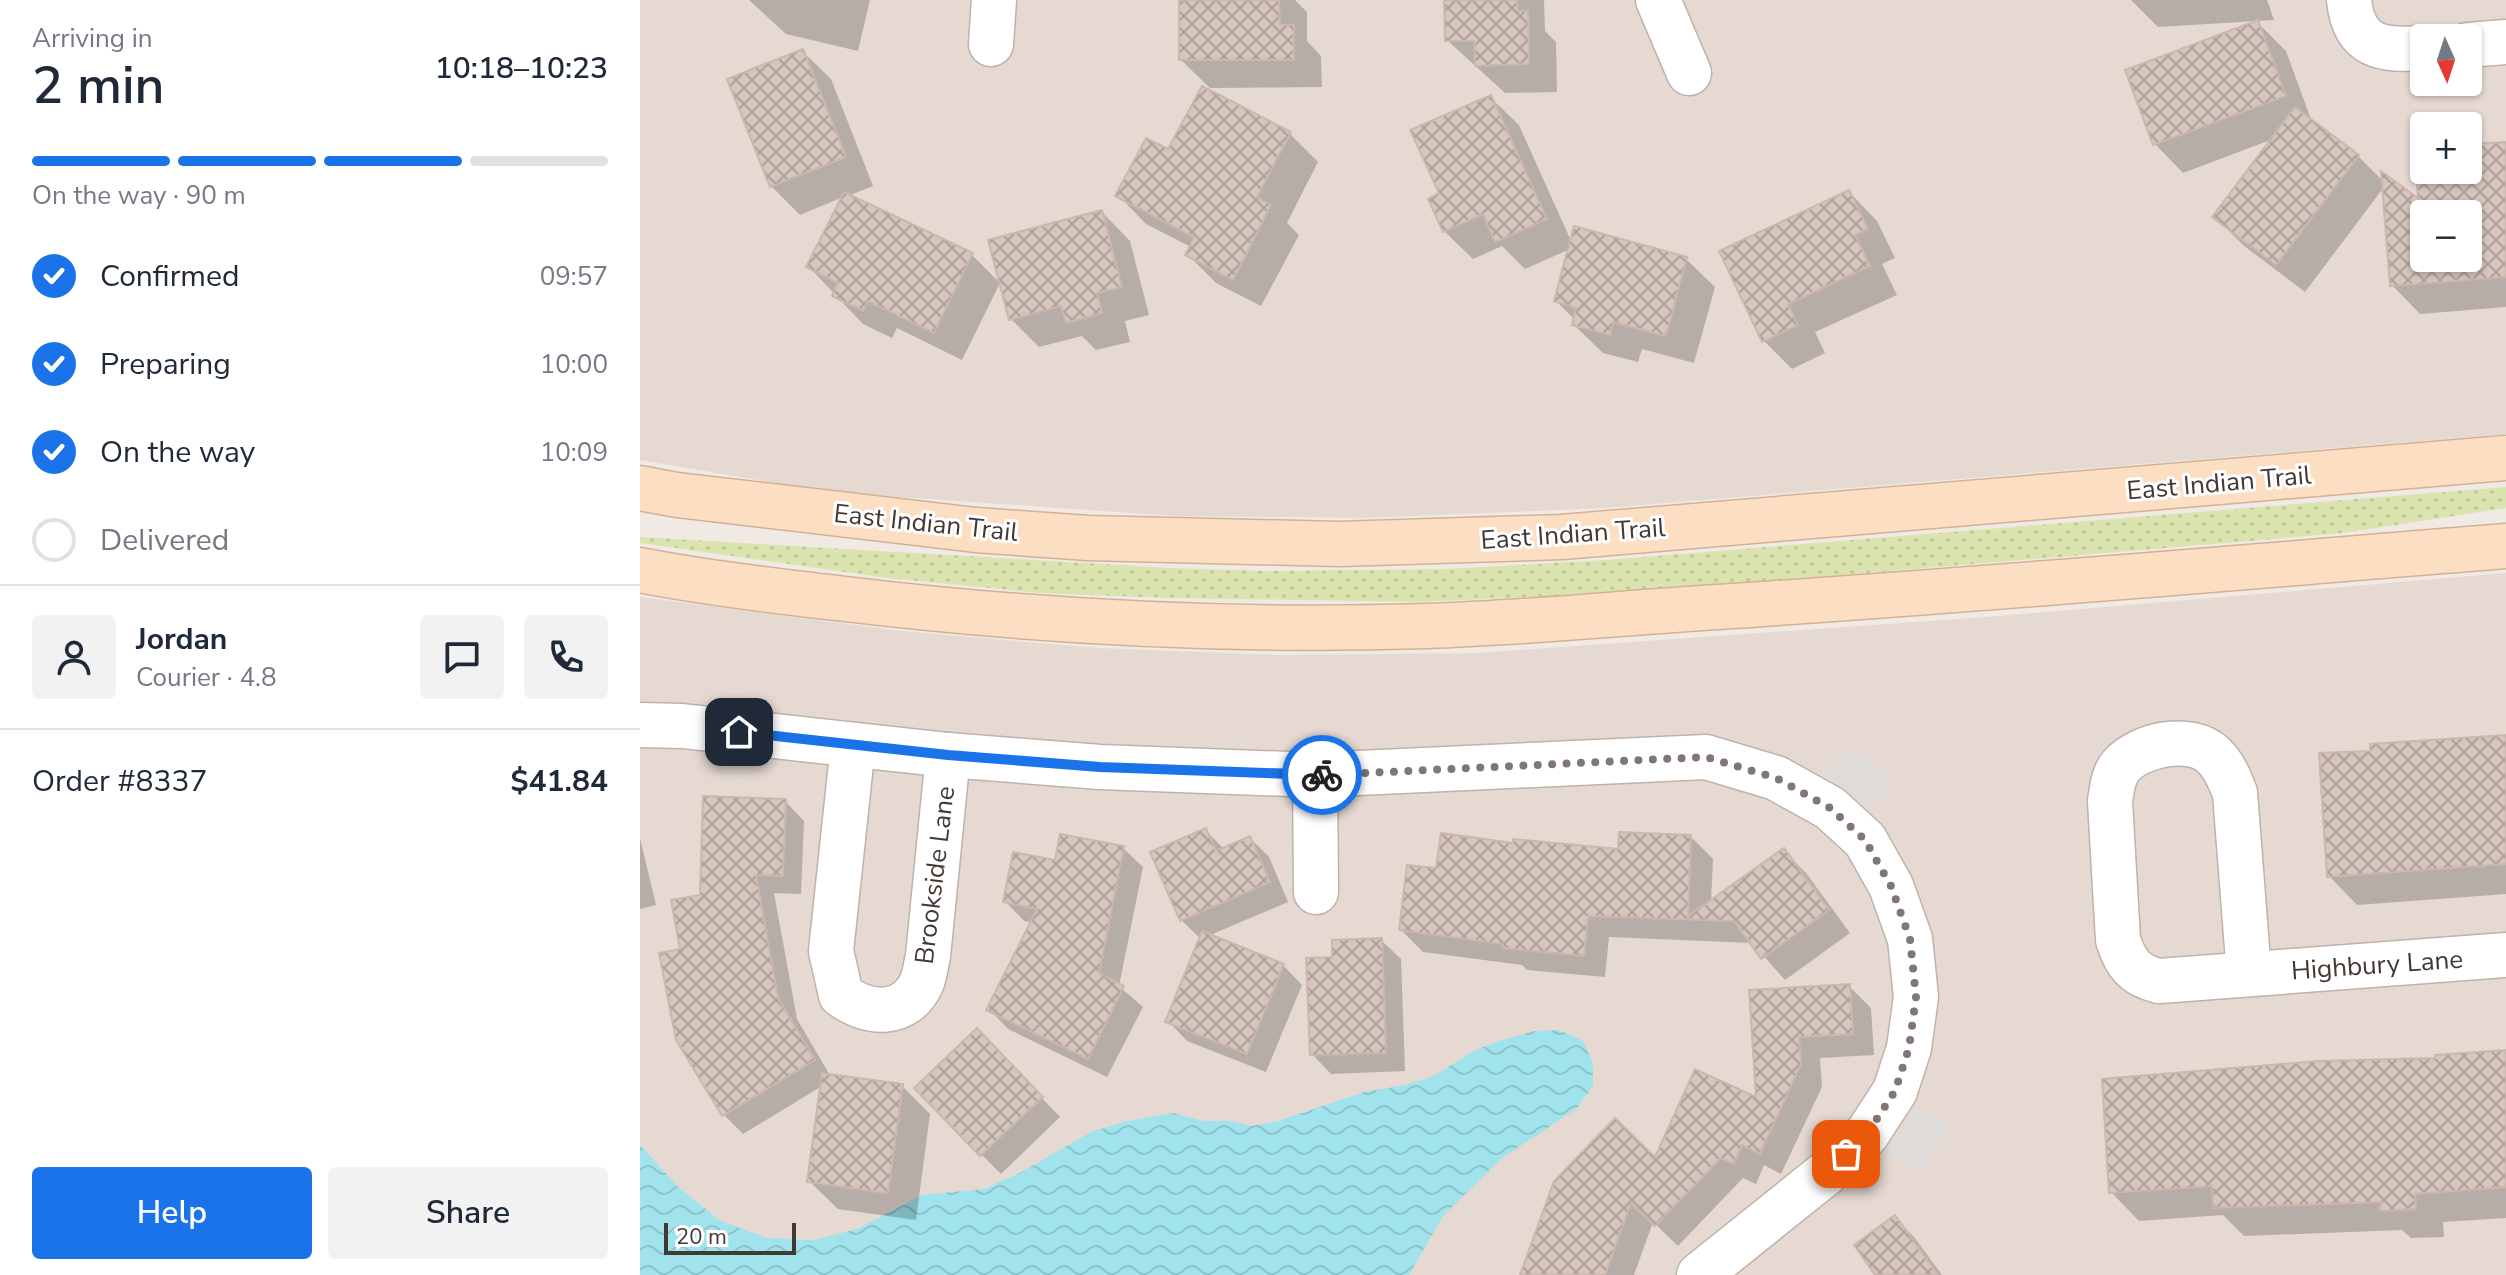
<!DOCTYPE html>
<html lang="en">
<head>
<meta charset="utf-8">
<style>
	body { margin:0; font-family:"Nunito Sans",sans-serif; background:#f2f2f3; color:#1f2937; height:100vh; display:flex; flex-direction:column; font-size:30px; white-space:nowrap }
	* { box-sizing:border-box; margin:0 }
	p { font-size:26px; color:#747a83 }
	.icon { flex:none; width:44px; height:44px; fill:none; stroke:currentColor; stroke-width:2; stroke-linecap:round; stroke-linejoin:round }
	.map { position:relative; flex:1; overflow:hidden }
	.details { display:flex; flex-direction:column; background:#fff; width:640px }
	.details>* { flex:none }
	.needle { width:52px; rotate:177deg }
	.buttons { position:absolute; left:1770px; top:24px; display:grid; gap:16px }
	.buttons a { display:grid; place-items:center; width:72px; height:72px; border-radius:8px; background:#fff; box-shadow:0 2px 6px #0004; font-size:40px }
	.scale { position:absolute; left:24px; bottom:20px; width:132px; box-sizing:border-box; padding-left:8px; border:4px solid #433934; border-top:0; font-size:22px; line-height:28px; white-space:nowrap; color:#433934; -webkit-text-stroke:6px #fff; paint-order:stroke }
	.pin { position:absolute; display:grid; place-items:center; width:68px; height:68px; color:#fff; margin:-34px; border-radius:16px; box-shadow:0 4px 12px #0006 }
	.courier { position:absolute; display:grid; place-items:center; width:80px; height:80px; margin:-40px; border:6px solid #1a73e8; border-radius:50%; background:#fff; color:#222; box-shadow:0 2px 10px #0007 }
	.head em { font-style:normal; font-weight:600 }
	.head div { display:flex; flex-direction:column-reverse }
	.head { display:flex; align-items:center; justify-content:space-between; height:136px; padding:0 32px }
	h1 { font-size:52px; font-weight:600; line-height:60px }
	.bar { display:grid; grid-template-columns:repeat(4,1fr); gap:12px 8px; align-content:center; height:96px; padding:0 32px }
	.bar i { height:10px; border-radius:6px; background:#e0e1e3 }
	.bar .on { background:#1a73e8 }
	.bar p { grid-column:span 4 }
	.line { display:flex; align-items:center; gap:20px; padding:0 32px; border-top:2px solid #e0e1e3 }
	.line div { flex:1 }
	.round { display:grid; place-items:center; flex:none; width:84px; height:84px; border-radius:8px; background:#f2f2f3 }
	ol { padding:0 32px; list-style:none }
	li { display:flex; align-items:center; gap:24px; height:88px }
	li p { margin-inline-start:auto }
	li .icon { padding:8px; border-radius:50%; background:#1a73e8; color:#fff; stroke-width:4 }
	li:last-child { color:#747a83 }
	li i { width:44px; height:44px; border:4px solid #e0e1e3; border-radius:50% }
	.action { display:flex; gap:16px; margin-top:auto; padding:16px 32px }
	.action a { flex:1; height:92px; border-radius:8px; background:#1a73e8; color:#fff; font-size:32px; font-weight:600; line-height:92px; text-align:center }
	.action a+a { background:#f2f2f3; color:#1f2937 }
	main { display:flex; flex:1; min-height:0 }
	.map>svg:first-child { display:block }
</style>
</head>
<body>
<main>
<section class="details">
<div class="head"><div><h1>2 min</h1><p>Arriving in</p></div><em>10:18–10:23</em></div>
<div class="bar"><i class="on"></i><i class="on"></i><i class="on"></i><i></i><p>On the way · 90 m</p></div>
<ol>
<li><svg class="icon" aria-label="check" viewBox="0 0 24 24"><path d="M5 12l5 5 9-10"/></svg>Confirmed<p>09:57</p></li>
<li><svg class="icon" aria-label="check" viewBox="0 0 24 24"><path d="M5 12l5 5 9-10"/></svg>Preparing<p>10:00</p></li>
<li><svg class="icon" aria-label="check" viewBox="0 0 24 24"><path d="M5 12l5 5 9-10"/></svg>On the way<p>10:09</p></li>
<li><i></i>Delivered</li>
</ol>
<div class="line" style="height:144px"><a class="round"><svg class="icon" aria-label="person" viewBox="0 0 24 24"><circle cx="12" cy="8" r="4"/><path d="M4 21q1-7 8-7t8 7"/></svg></a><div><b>Jordan</b><p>Courier · 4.8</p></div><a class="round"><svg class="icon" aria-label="chat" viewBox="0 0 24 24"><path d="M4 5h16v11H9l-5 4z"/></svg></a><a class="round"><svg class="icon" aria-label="phone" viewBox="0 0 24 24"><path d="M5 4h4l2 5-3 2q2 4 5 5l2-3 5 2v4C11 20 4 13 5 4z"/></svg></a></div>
<div class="line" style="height:104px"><div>Order #8337</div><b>$41.84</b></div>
<div class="action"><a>Help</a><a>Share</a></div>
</section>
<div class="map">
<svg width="1866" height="1275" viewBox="0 0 1866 1275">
	<defs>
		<pattern id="grass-dots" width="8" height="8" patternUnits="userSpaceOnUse" patternTransform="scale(2)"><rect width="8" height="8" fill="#dbe4ae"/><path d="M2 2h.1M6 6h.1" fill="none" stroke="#bdc496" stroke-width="1.8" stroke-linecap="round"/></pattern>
		<pattern id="water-waves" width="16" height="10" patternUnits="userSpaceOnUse" patternTransform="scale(2)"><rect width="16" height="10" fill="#a1e3ec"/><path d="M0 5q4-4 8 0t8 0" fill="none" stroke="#8cc4cb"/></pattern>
		<pattern id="building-cross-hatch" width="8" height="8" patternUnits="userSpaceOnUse" patternTransform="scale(2)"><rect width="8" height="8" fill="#d5c5bd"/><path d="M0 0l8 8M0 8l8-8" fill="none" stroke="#aea19a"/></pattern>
	</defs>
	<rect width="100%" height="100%" fill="#f1e9e4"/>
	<g fill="#e5d9d2" fill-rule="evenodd">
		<path d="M0 0H1866V434L965 508 727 518 535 516 188 492 0 460ZM1784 38H1828V82H1784ZM1784 126H1828V170H1784ZM1784 214H1828V258H1784Z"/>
		<path d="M1866 573V1275H0V597L261 631 458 648 637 655 837 653 1347 617Z"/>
	</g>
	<path fill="url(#grass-dots)" d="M1866 487V508L1703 533 1002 592 778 602 529 598 400 593 248 578 0 543V537L530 568 625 571 807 569 966 560Z"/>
	<g fill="#dfdbd9">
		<path d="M1210 746 1255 782 1227 814 1209 796 1181 778Z"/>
		<path d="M1275 1106 1310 1124 1282 1174 1247 1153Z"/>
	</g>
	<path fill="url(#water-waves)" d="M919 1030 943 1041 953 1063V1086L936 1109 861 1159 803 1216 769 1275H0V1145L38 1187 79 1220 127 1238 174 1240 217 1229 282 1195 344 1189 380 1173 451 1132 487 1121 533 1113 564 1121H592L611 1126 638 1121 724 1092 765 1085 794 1076 830 1053 855 1042 895 1031Z"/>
	<g fill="#0003" fill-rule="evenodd">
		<path d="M109 0H230L218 51 146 34Z"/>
		<path d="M539 0H655L667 12V41L681 56 682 87 570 88 541 60V3Z"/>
		<path d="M806 0H904L905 31 916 42 917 92 865 93 807 40Z"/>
		<path d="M1491 0H1627L1634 20 1518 27Z"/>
		<path d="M1617 22 1646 51 1672 122 1718 156 1744 182 1780 203 1784 150V170H1828V147L1866 144V307L1780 314 1752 285 1744 187 1665 292 1603 245 1575 217 1633 139 1543 173 1515 144ZM1784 214H1828V258H1784Z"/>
		<path d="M162 51 191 79 233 186 208 196 332 255 360 283 322 360 257 328 252 338 223 324 169 267 203 197 160 215 131 186Z"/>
		<path d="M850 97 879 125 932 243 1046 259 1075 287 1054 363 1002 349 998 362 963 353 934 325 935 320 916 301 930 249 885 269 862 246 833 259 804 231 802 194Z"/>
		<path d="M650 134 678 162 647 223 659 235 621 306 576 283 548 255 551 247 506 224 478 195 529 152Z"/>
		<path d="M1209 192 1237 221 1255 258 1242 264 1257 295 1175 332 1185 353 1152 369 1124 341Z"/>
		<path d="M462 212 490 241 509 315 485 321 490 342 456 350 442 336 399 347 371 319Z"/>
		<path d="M1866 737V894L1717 905 1689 876Z"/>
		<path d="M145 801 164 821 161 894 134 893 157 1019 191 1077 262 1086 290 1114 276 1220 198 1209 169 1181 182 1086 103 1134 84 1115 43 951 61 897Z"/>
		<path d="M566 831 584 849 610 838 629 857 648 902 568 936 643 965 662 985 626 1072 547 1041 528 1021 561 939 541 920Z"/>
		<path d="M1050 836 1073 859 1071 902 1144 851 1166 873 1210 933 1145 980 1112 943 969 937 965 977 887 970 882 965 783 952 761 930 798 871 875 845 980 852Z"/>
		<path d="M0 838 16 905 0 909Z"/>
		<path d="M483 848 503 867 479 986 503 1007 467 1077 368 1029 349 1009 392 922 384 921 365 901Z"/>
		<path d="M741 940 761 959 765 1071 691 1074 672 1054 694 959Z"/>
		<path d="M1209 986 1231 1008 1234 1055 1180 1058 1182 1087 1141 1174 1124 1165 1116 1184 1103 1178 1038 1246 1013 1222 994 1275H882L1016 1160 1118 1100 1111 992Z"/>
		<path d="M356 1050 420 1117 361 1174 341 1154Z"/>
		<path d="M1866 1052V1218L1803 1222 1804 1237 1771 1238 1762 1230 1604 1236 1583 1215 1499 1221 1471 1192 1797 1060Z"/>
		<path d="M1255 1218 1274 1237 1302 1275H1237Z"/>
	</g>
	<g fill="url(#building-cross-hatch)" stroke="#ccb7ad" stroke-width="2" fill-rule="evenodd">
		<path d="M539 0H639L640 25H654V60H539Z"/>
		<path d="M804 0H877L878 11H888L889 64 835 66 834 41H805Z"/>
		<path d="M1618 20 1646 96 1513 145 1485 70Z"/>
		<path d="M163 49 206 157 130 187 87 79Z"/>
		<path d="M562 86 651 132 617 197 631 205 593 280 545 255 554 237 475 196 506 138 528 149Z"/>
		<path d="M851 95 907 219 855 242 843 214 803 232 788 199 799 193 770 130Z"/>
		<path d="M1655 107 1719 155 1636 265 1572 217Z"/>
		<path d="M1866 142V277L1750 286 1741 171 1778 198 1774 149 1784 148V170H1828V144ZM1784 214H1828V258H1784Z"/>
		<path d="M1209 190 1228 229 1215 235 1230 266 1148 304 1158 325 1122 342 1079 251Z"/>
		<path d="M204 192 333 253 294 333 228 301 223 311 192 296 198 283 166 267Z"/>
		<path d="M462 210 482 287 457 293 462 313 426 323 421 306 369 320 348 240Z"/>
		<path d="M934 226 1047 257 1026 336 973 322 970 335 932 325 936 308 914 301Z"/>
		<path d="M1866 735V864L1687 877 1679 753 1730 751V744Z"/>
		<path d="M63 796 146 799 143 876 116 875 138 998 175 1060 82 1116 36 1040 19 953 40 949 31 900 60 895Z"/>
		<path d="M566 828 576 851 610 836 630 882 540 921 510 852Z"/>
		<path d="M979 832 1051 835 1048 916 1144 848 1189 910 1121 959 1094 921 948 916 944 956 863 948V944L759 930 767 865 796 868 801 833 873 843V839L978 849Z"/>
		<path d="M420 834 484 846 459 973 484 986 448 1059 346 1010 397 909 363 902 373 852 415 860Z"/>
		<path d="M562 931 644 964 607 1054 525 1022Z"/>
		<path d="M742 938 746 1053 670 1055 666 958 692 957V940Z"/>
		<path d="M1210 984 1213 1034 1159 1037 1161 1064 1120 1154 1102 1145 1094 1164 1081 1158 1015 1226 991 1203 965 1275H880L914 1181 975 1118 1015 1157 1055 1069 1116 1097 1109 990Z"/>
		<path d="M337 1028 403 1097 340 1156 274 1088Z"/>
		<path d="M1866 1050V1187L1775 1194 1776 1209 1740 1211 1741 1202 1573 1208 1572 1186 1469 1193 1462 1079 1679 1061 1795 1058V1055Z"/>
		<path d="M182 1073 263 1084 248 1193 167 1182Z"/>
		<path d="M1255 1215 1298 1275H1235L1214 1245Z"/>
	</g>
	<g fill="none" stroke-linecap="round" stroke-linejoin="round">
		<defs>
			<g id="street">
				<path d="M1018 0 1049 73"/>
				<path d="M1709 0C1714 48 1742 51 1784 48"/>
				<path d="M351 44 354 0"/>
				<path d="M1828 45 1866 42"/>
				<path d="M0 725 42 726 308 755 460 767 675 775 1066 757 1136 778 1190 808 1225 840 1251 886 1270 939 1276 997 1269 1048 1255 1091 1227 1134 1185 1174 1059 1275"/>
				<path d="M213 745 191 951 201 995C229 1015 266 1018 282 982 285 974 286 964 288 956L308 755"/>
				<path d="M675 775 676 892"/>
				<path d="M1609 974 1595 793C1590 780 1584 765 1573 755 1551 734 1500 744 1481 766 1473 775 1472 789 1470 801L1478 940C1486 964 1494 975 1519 981L1866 955"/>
			</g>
			<g id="secondary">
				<path d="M0 488 37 495 336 530 448 538 699 544 922 537 1866 458"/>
				<path d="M0 570C68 583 136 591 205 599 398 622 593 632 787 626 884 623 981 613 1078 607 1341 590 1603 567 1866 546"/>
			</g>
		</defs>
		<use href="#street" stroke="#bfb2aa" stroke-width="47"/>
		<use href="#secondary" stroke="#d2b297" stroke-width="47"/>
		<use href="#street" stroke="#fff" stroke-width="44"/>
		<use href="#secondary" stroke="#fcdec3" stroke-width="44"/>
	</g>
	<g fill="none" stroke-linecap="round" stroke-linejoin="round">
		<path stroke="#807772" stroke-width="8" stroke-dasharray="0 14.4" d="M682 775 1066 757 1136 778 1190 808 1225 840 1251 886 1270 939 1276 997 1269 1048 1255 1091 1227 1134 1206 1154"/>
		<path stroke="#1a73e8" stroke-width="10" d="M99 732 308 755 460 767 682 775"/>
	</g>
	<g text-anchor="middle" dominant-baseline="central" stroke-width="6" stroke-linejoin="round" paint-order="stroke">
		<g font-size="26" fill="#433934" stroke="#fff">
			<text transform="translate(1579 483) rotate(-5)">East Indian Trail</text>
			<text transform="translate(286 523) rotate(6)">East Indian Trail</text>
			<text transform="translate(933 534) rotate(-4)">East Indian Trail</text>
			<text transform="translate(295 875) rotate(-83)">Brookside Lane</text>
			<text transform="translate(1737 965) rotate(-4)">Highbury Lane</text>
		</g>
	</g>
</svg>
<div class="buttons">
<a><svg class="needle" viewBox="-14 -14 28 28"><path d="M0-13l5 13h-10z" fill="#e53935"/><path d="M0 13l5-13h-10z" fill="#747a83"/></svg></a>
<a>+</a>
<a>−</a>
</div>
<div class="scale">20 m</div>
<div class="pin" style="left:1206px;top:1154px;background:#ea580c"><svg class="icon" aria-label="bag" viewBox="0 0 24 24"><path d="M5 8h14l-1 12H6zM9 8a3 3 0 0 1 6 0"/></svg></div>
<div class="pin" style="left:99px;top:732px;background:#1f2937"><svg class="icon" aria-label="home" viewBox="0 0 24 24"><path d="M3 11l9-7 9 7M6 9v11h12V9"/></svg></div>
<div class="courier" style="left:682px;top:775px"><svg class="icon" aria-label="bike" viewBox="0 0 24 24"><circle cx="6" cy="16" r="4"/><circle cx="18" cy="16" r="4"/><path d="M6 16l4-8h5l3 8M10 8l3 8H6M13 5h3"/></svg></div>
</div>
</main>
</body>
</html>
